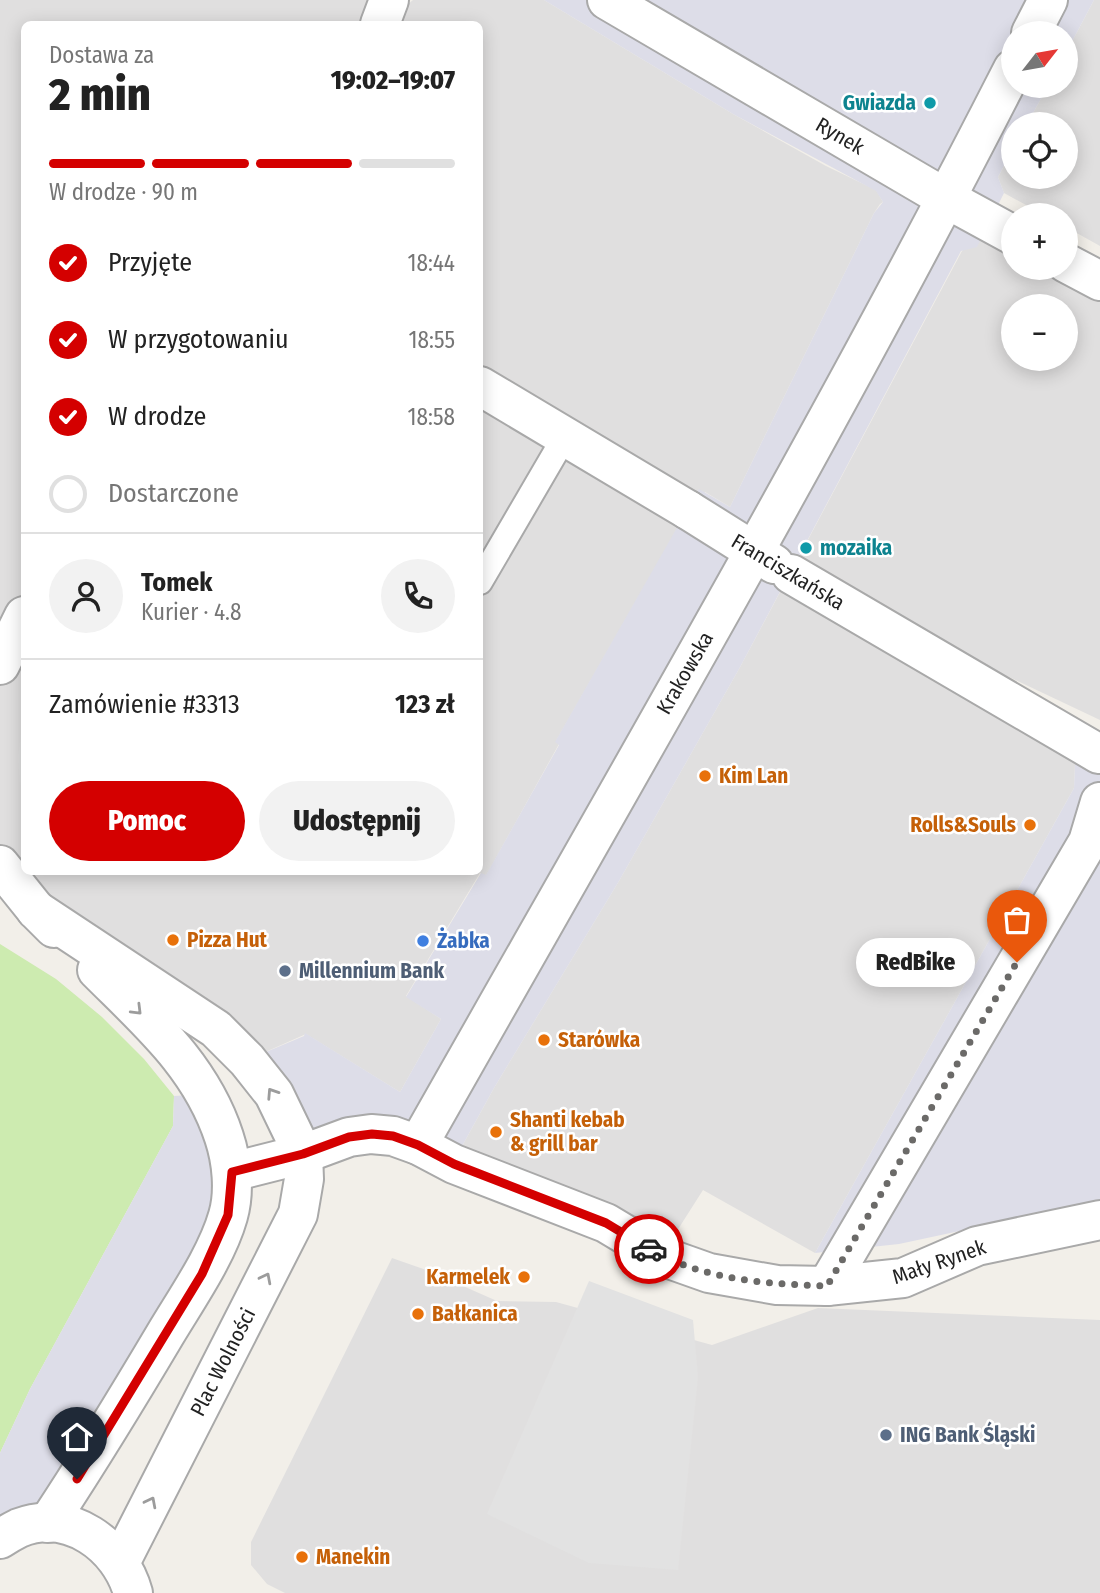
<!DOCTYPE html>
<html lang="pl">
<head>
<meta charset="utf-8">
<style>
	body { margin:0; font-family:"Fira Sans Condensed",sans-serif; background:#f2f2f2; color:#222; height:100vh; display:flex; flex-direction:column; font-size:26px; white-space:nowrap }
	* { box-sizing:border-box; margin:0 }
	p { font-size:23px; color:#767676 }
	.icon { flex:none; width:38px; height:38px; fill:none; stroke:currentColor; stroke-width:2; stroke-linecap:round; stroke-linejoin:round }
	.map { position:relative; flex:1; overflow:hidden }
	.drawer { position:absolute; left:21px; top:21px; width:462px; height:854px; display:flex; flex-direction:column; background:#fff; border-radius:10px; box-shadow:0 4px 18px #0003 }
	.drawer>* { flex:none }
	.needle { width:46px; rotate:59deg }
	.buttons { position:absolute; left:1001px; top:21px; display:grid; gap:14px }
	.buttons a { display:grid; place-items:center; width:77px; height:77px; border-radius:50%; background:#fff; box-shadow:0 4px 18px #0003; font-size:35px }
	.pin { position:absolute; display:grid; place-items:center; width:60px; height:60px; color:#fff; margin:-72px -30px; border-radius:50% 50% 50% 0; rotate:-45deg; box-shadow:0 0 7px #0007 }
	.pin .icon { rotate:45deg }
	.courier { position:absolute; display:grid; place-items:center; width:70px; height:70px; margin:-35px; border:5px solid #d40000; border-radius:50%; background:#fff; color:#222; box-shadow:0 2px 9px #0007 }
	.bubble { position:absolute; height:49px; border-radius:24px; background:#fff; box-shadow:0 4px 18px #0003; font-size:23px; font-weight:800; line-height:49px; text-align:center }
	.overview em { font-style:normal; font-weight:800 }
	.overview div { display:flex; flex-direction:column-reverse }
	.overview { display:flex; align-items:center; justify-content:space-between; height:119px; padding:0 28px }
	h1 { font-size:46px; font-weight:800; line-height:52px }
	.bar { display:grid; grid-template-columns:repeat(4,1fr); gap:10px 7px; align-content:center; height:84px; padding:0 28px }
	.bar i { height:9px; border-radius:5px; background:#e0e0e0 }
	.bar .on { background:#d40000 }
	.bar p { grid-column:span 4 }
	.line { display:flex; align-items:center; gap:18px; padding:0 28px; border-top:2px solid #e0e0e0 }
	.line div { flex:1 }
	.round { display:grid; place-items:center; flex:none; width:74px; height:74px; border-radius:37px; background:#f2f2f2 }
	ol { padding:0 28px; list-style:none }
	li { display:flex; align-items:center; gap:21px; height:77px }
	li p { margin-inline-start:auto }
	li .icon { padding:7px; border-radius:50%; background:#d40000; color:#fff; stroke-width:4 }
	li:last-child { color:#767676 }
	li i { width:38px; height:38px; border:4px solid #e0e0e0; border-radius:50% }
	.button { display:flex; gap:14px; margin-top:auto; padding:14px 28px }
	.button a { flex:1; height:80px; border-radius:42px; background:#d40000; color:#fff; font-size:28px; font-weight:800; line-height:80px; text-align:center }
	.button a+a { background:#f2f2f2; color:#222 }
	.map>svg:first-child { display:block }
</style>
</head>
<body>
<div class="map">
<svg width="1100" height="1593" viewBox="0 0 1100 1593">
	<rect width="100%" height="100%" fill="#f2efe9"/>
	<g fill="#e0dfdf" fill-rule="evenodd">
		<path d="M0 0H389L380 24H24V872H480V24H384L413 0H544L733 114 826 166 876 190 883 202 880 204 874 213 730 507 705 492 688 510 556 741 559 744 486 876 480 873 406 996 441 1019 400 1092 306 1034 247 1060 0 865Z"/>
		<path d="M1094 0H1100V246L1066 227V215H1044L1004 193 998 177 1013 149V177H1066V124H1027L1048 86H1066V53Z"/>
		<path d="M989 222 1013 235V268H1066L1100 281V720L797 577 1075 764 1074 788 815 1253 703 1190 661 1256 461 1148 494 1088 619 881 739 669 962 251ZM1013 306H1066V359H1013Z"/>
		<path d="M392 1258 429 1271 497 1301 556 1302 712 1345 818 1308 1100 1320V1593H285L267 1584 251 1565V1542Z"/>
	</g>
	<path fill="#cdebb0" d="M0 944 56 979 102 1017 144 1059 174 1096 173 1126 30 1389 0 1453Z"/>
	<g fill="#e2e2e2">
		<path d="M24 712V794L20 782 18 758Z"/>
		<path d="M589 1281 693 1320 698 1377 678 1570 589 1563 487 1514Z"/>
	</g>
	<g fill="#dddde8">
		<path d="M544 0H1094L1066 53V33H1013V86H1048L1027 124H1013V149L998 177 1004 193 977 247 961 251 739 669 619 881 494 1088 461 1148 324 1145 247 1060 304 1036 305 1033 400 1092 441 1019 406 997 481 873 486 875 559 745 555 742 699 489 730 507 874 213 883 202 876 191 733 114Z"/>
		<path d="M1075 764 1100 765V1201L899 1244 815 1253 1074 788Z"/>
		<path d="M206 1094 232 1172 92 1457 0 1539V1453L30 1389 173 1126 174 1096Z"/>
	</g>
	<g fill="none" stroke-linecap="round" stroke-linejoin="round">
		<defs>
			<path id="service" d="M480 582 564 438"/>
			<g id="pedestrian">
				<path d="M607 0 947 199 1013 235"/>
				<path d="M1031 33 1048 0"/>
				<path d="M1066 263 1100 281"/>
				<path d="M688 510 774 564"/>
				<path d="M418 1145C620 788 827 434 1013 69"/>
			</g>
			<g id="minor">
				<path d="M380 24 389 0"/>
				<path d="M480 386 688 510"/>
				<path d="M791 574 1099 754"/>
				<path d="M0 665 24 616"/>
				<path d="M0 865 36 910 54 928"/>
				<path d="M36 910 216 1029 247 1060 274 1094 303 1154 304 1179 298 1214 120 1563"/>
				<path d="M232 1172 303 1154 349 1137 371 1134 393 1136 418 1145 454 1164 606 1223 661 1256 709 1273 777 1285 827 1286 903 1278 977 1246 1100 1220"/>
				<path d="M827 1286 1088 842 1100 802"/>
				<path d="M48 1523C89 1461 128 1397 166 1333 187 1298 217 1255 228 1216 235 1192 232 1161 224 1137 201 1066 148 1021 97 970"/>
				<path d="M0 1539C6 1535 13 1531 19 1528 69 1508 120 1545 133 1593"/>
			</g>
		</defs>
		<use href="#service" stroke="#a9a9a9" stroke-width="28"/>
		<use href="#pedestrian" stroke="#a9a9a9" stroke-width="42"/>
		<use href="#minor" stroke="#a9a9a9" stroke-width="42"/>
		<use href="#service" stroke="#fff" stroke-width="24"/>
		<use href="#pedestrian" stroke="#fff" stroke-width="38"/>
		<use href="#minor" stroke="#fff" stroke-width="38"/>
	</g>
	<defs><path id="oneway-chevron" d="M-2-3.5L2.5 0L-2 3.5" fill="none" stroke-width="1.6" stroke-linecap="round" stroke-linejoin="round" transform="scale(1.75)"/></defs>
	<g stroke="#9c9c9c">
		<use href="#oneway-chevron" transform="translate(137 1010) rotate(45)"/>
		<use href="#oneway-chevron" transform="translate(272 1093) rotate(-123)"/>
		<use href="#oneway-chevron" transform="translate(266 1278) rotate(-63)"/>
		<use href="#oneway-chevron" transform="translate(151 1502) rotate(-63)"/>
	</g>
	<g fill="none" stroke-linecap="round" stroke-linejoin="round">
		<path stroke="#6b6a68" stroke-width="7" stroke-dasharray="0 12.6" d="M649 1249C703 1280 767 1284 827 1286L1017 962"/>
		<path stroke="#d40000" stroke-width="9" d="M77 1479 202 1274 228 1215 232 1172 303 1154 349 1137 372 1134 393 1136 418 1145 454 1164 606 1223 649 1249"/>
	</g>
	<g fill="#0f9aa8" stroke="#fff" stroke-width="2.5">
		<circle cx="930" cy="103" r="7"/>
		<circle cx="806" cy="548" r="7"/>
	</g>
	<g fill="#e8710a" stroke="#fff" stroke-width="2.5">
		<circle cx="705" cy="776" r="7"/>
		<circle cx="1030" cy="825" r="7"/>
		<circle cx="173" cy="940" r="7"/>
		<circle cx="544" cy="1040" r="7"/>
		<circle cx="496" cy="1132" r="7"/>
		<circle cx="524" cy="1277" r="7"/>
		<circle cx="418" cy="1314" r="7"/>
		<circle cx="302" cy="1557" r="7"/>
	</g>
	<circle fill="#3f7fe0" stroke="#fff" stroke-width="2.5" cx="423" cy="941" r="7"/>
	<g fill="#5c6f8a" stroke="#fff" stroke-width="2.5">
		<circle cx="285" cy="971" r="7"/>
		<circle cx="886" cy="1435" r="7"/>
	</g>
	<g text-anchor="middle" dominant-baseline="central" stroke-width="5" stroke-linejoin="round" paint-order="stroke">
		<g font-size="21" font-weight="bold" fill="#0d838f" stroke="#fff" text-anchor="end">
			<text x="916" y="103">Gwiazda</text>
			<text x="820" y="548" text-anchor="start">mozaika</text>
		</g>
		<g font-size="21" fill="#222" stroke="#fff">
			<text transform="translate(840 136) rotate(30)">Rynek</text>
			<text transform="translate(788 572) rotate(31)">Franciszkańska</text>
			<text transform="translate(685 673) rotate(-60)">Krakowska</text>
			<text transform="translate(939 1262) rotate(-19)">Mały Rynek</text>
			<text transform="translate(223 1362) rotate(-63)">Plac Wolności</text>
		</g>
		<g font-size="21" font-weight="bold" fill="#c56008" stroke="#fff" text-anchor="start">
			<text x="719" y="776">Kim Lan</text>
			<text x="1016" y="825" text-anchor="end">Rolls&amp;Souls</text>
			<text x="187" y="940">Pizza Hut</text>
			<text x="558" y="1040">Starówka</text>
			<text x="510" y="1120">Shanti kebab<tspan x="510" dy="24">&amp; grill bar</tspan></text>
			<text x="510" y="1277" text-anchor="end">Karmelek</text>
			<text x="432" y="1314">Bałkanica</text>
			<text x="316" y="1557">Manekin</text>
		</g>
		<g font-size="21" font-weight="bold" fill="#366cbe" stroke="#fff" text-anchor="start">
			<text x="437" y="941">Żabka</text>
		</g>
		<g font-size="21" font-weight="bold" fill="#4e5e75" stroke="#fff" text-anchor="start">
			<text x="299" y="971">Millennium Bank</text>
			<text x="900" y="1435">ING Bank Śląski</text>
		</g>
	</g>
</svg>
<div class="buttons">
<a><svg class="needle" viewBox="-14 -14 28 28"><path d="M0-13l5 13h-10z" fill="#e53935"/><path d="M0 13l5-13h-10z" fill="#767676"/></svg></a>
<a><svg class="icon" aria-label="locate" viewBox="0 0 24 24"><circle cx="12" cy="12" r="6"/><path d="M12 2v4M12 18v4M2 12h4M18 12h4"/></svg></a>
<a>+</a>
<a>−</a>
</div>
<div class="pin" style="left:1017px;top:962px;background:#ea580c"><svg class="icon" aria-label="bag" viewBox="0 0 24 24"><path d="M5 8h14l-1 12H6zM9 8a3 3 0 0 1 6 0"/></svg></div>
<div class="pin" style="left:77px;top:1479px;background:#1f2937"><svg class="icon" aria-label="home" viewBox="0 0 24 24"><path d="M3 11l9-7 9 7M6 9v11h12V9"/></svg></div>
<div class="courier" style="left:649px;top:1249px"><svg class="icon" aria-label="car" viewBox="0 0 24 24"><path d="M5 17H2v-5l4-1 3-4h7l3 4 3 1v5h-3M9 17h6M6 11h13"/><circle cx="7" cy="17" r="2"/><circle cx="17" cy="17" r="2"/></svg></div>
<div class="bubble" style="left:856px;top:938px;width:119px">RedBike</div>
<section class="drawer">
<div class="overview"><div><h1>2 min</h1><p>Dostawa za</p></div><em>19:02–19:07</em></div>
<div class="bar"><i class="on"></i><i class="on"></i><i class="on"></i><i></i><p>W drodze · 90 m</p></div>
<ol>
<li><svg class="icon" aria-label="check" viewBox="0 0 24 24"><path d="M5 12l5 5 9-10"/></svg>Przyjęte<p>18:44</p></li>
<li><svg class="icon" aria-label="check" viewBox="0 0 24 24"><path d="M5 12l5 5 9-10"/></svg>W przygotowaniu<p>18:55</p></li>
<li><svg class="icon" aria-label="check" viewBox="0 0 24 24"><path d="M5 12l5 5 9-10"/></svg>W drodze<p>18:58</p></li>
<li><i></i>Dostarczone</li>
</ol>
<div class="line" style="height:126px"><a class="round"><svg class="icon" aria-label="person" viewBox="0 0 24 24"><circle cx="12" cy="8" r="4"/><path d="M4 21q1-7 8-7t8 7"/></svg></a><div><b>Tomek</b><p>Kurier · 4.8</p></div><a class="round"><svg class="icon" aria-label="phone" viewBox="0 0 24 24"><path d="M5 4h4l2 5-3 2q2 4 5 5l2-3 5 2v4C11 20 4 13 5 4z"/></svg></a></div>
<div class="line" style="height:91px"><div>Zamówienie #3313</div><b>123 zł</b></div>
<div class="button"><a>Pomoc</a><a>Udostępnij</a></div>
</section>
</div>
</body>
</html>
